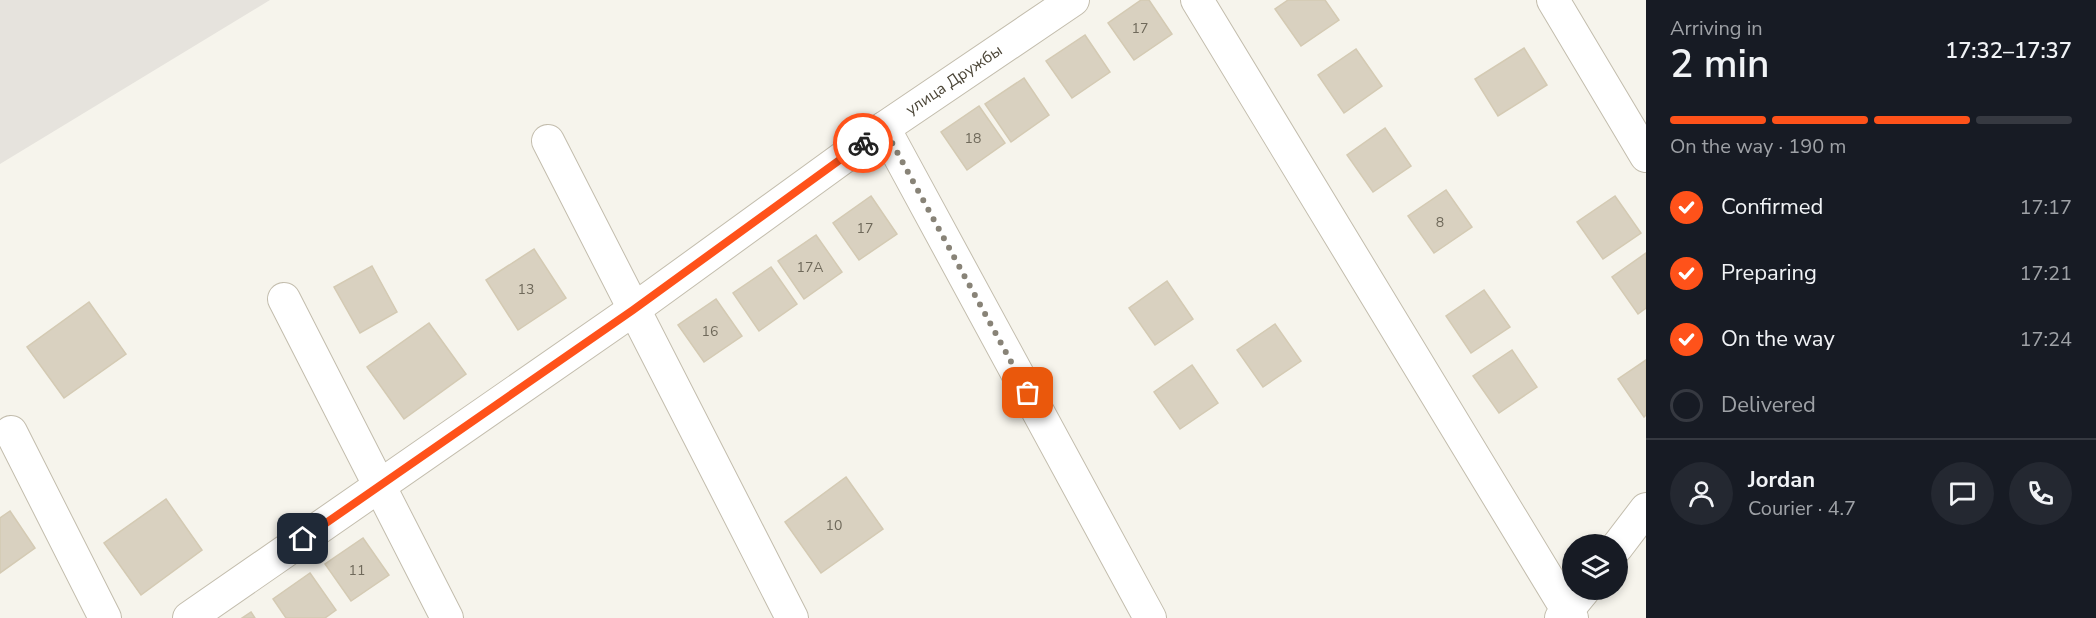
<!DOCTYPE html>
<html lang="en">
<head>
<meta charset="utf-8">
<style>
	body { margin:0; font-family:"Nunito Sans",sans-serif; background:#242831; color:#f1f3f6; height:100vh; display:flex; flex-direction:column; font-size:22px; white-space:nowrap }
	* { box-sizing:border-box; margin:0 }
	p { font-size:20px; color:#9ea1a6 }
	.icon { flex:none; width:33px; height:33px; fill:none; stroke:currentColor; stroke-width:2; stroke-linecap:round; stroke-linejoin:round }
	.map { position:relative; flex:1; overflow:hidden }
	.sheet { display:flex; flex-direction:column; background:#171b24; width:450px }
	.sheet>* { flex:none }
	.fabs { position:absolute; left:1562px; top:534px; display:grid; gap:12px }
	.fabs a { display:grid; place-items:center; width:66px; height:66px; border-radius:50%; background:#171b24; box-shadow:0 3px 9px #0003; font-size:30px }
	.pin { position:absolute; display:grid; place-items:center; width:51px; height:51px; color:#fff; margin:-26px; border-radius:12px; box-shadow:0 3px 9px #0006 }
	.courier { position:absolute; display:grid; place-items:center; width:60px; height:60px; margin:-30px; border:4px solid #ff521a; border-radius:50%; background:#fff; color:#222; box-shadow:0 2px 8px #0007 }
	.head em { font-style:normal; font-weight:600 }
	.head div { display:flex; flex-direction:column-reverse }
	.head { display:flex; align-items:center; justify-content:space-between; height:102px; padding:0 24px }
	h1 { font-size:39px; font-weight:600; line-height:45px }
	.bar { display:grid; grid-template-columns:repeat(4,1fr); gap:9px 6px; align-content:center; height:72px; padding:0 24px }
	.bar i { height:8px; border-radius:4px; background:#363941 }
	.bar .selected { background:#ff521a }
	.bar p { grid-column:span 4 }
	.line { display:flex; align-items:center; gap:15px; padding:0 24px; border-top:2px solid #363941 }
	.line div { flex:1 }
	.round { display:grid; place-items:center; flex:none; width:63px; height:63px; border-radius:32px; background:#242831 }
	ol { padding:0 24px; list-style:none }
	li { display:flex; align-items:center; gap:18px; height:66px }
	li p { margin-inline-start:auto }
	li .icon { padding:6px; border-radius:50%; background:#ff521a; color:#fff; stroke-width:4 }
	li:last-child { color:#9ea1a6 }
	li i { width:33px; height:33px; border:3px solid #363941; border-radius:50% }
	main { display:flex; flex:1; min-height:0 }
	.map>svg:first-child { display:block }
</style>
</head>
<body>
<main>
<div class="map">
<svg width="1646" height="618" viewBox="0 0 1646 618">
	<rect width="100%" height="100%" fill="#f6f4ec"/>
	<path fill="#e6e3dd" d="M0 0H270L0 164Z"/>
	<g fill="#d9d1c0" stroke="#d4cab3" stroke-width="1.5">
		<path d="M1141 0H1149L1172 34 1134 60 1108 23Z"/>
		<path d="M1288 0H1325L1339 20 1301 46 1275 9Z"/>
		<path d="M1085 35 1110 72 1072 98 1046 61Z"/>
		<path d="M1524 48 1547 85 1498 116 1475 79Z"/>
		<path d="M1356 49 1382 86 1344 113 1318 75Z"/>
		<path d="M1024 78 1049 115 1011 142 985 104Z"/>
		<path d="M979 106 1005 143 967 170 941 132Z"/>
		<path d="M1385 128 1411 166 1373 192 1347 155Z"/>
		<path d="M1446 190 1472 227 1434 253 1408 216Z"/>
		<path d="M871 196 897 234 859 260 833 223Z"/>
		<path d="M1615 196 1641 233 1603 259 1577 222Z"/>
		<path d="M816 235 842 272 804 299 778 261Z"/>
		<path d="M534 249 566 298 518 330 486 280Z"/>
		<path d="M1646 253V308L1638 314 1612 277Z"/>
		<path d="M372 266 397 312 360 333 334 287Z"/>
		<path d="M771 267 797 304 759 331 733 293Z"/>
		<path d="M1167 281 1193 319 1155 345 1129 308Z"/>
		<path d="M1484 290 1510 327 1471 353 1446 316Z"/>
		<path d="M716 299 742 336 704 362 678 325Z"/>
		<path d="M89 302 126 354 64 398 27 347Z"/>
		<path d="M429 323 466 374 404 419 367 367Z"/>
		<path d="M1275 324 1301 361 1263 387 1237 350Z"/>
		<path d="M1512 350 1537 387 1499 413 1473 376Z"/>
		<path d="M1646 360V415L1644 417 1618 379Z"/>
		<path d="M1192 365 1218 403 1180 429 1154 392Z"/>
		<path d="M846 477 883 529 821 573 785 522Z"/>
		<path d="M166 499 202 550 141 595 104 543Z"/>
		<path d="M10 511 35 548 0 573V518Z"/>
		<path d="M363 538 389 575 351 601 325 564Z"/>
		<path d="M310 573 336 610 325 618H286L273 599Z"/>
		<path d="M251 612 255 618H242Z"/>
	</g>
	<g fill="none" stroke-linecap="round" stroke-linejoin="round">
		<defs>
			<g id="minor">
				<path d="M1197 0 1572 618"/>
				<path d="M1553 0 1646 156"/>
				<path d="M884 128 1150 618"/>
				<path d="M548 141 792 618"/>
				<path d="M284 299 447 618"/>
				<path d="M11 432 105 618"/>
				<path d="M1617 547 1646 509"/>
				<path d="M189 618 633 310 884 128 1073 0"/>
				<path d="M1561 618 1584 590"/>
			</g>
		</defs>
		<use href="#minor" stroke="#c3bdad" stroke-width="34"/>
		<use href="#minor" stroke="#fff" stroke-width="32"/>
	</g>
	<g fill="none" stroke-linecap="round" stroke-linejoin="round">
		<path stroke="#888377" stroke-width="6" stroke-dasharray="0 10.8" d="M863 143 884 128 1028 393"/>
		<path stroke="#ff521a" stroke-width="8" d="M303 539 633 310 863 143"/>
	</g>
	<g text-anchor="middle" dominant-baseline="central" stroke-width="5" stroke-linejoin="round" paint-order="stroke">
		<g font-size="14" fill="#6f695a">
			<text x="1140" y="28">17</text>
			<text x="973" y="138">18</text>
			<text x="1440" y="222">8</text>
			<text x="865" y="228">17</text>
			<text x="810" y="267">17А</text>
			<text x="526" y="289">13</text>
			<text x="710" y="331">16</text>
			<text x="834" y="525">10</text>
			<text x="357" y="570">11</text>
		</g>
		<g font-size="16" fill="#4c4638" stroke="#fff">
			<text transform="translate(954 80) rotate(-34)">улица Дружбы</text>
		</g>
	</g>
</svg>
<div class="fabs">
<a><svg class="icon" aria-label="layers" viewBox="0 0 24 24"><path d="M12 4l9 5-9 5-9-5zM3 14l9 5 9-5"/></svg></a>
</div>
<div class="pin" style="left:1028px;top:393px;background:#ea580c"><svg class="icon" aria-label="bag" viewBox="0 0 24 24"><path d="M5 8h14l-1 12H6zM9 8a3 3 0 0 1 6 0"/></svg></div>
<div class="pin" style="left:303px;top:539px;background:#1f2937"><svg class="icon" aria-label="home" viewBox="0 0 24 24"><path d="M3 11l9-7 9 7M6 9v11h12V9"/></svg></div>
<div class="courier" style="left:863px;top:143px"><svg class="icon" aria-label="bike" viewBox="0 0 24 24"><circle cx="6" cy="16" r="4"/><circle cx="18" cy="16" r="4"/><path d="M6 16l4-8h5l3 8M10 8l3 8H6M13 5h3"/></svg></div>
</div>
<section class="sheet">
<div class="head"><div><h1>2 min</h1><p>Arriving in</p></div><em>17:32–17:37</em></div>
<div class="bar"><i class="selected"></i><i class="selected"></i><i class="selected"></i><i></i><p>On the way · 190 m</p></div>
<ol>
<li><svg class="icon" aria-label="check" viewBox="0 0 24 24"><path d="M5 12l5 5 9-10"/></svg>Confirmed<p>17:17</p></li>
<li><svg class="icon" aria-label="check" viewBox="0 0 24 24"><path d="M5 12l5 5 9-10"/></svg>Preparing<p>17:21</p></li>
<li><svg class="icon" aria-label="check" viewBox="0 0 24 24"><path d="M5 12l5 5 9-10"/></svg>On the way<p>17:24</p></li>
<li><i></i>Delivered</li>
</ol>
<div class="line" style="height:108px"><a class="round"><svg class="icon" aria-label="person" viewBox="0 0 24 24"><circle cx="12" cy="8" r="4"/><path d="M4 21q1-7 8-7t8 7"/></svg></a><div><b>Jordan</b><p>Courier · 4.7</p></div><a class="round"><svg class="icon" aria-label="chat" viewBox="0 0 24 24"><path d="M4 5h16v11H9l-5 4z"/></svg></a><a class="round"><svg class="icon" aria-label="phone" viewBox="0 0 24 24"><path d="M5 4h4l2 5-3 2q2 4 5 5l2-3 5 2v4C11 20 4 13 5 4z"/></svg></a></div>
</section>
</main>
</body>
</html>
